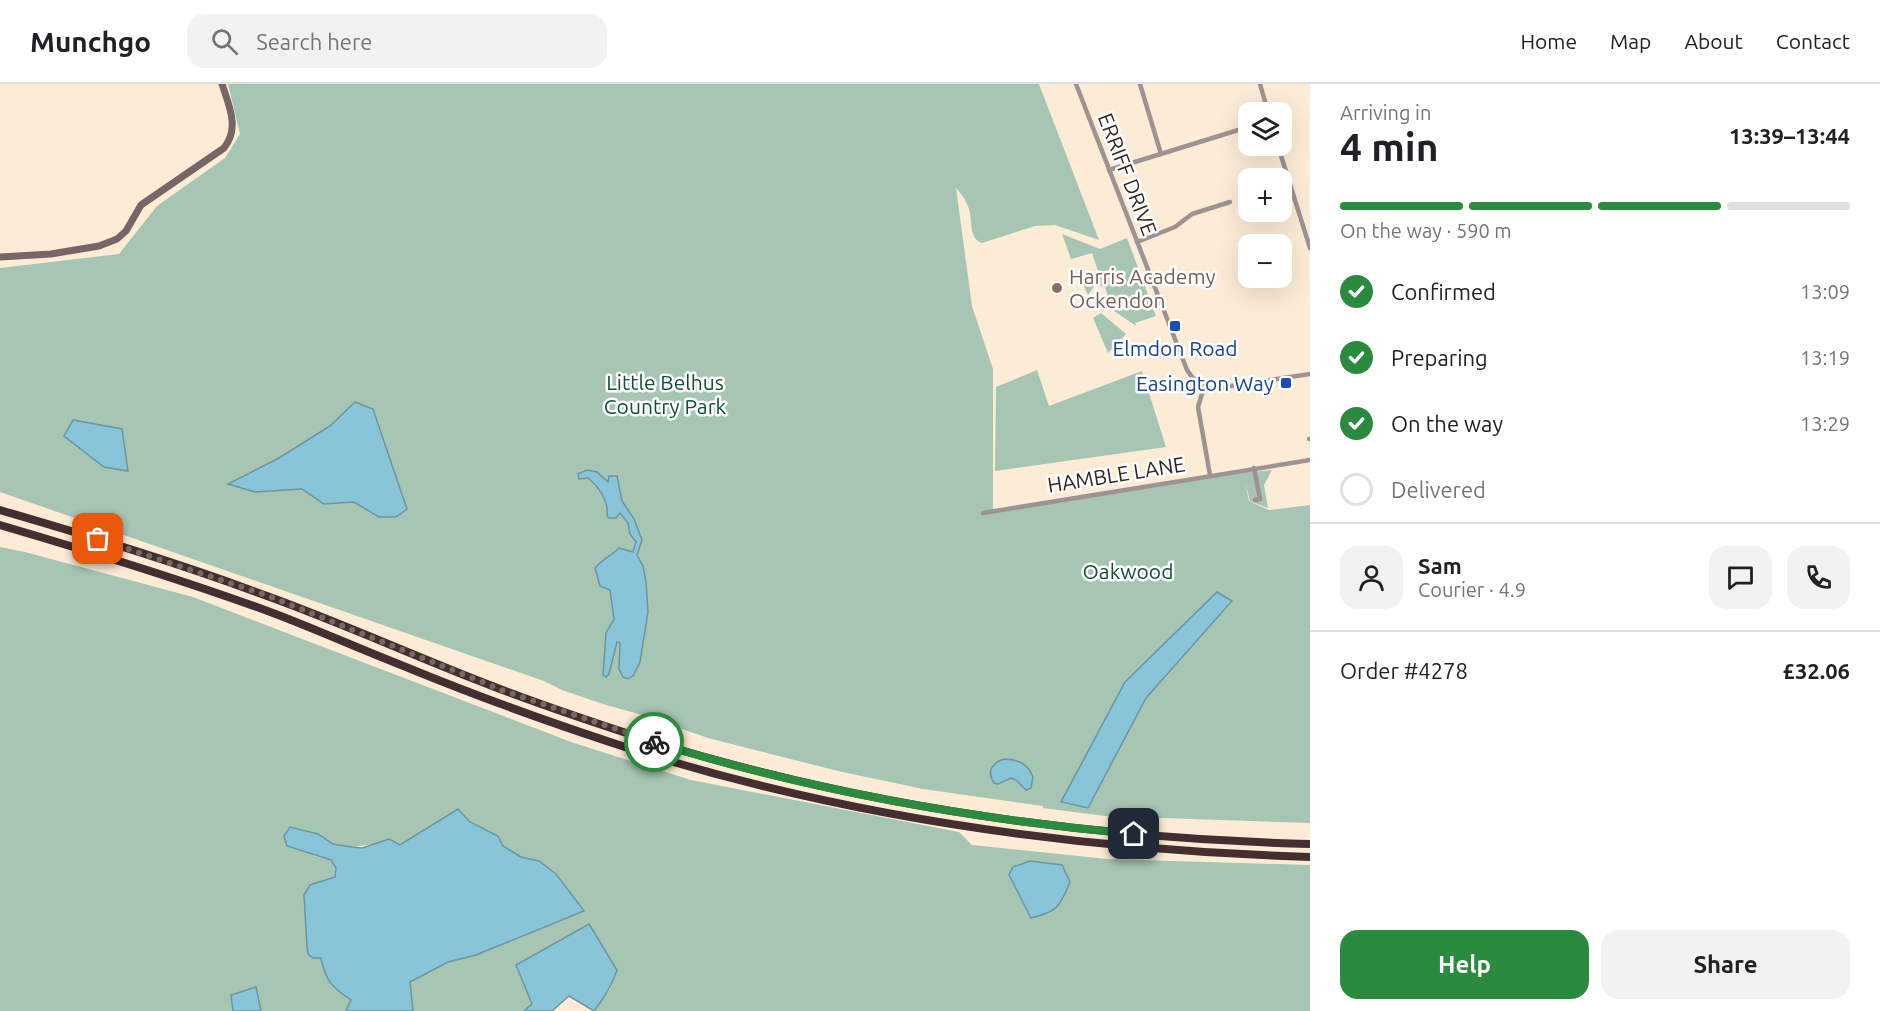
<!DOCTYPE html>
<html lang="en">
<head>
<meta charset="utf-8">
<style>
	body { margin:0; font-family:Ubuntu,sans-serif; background:#f2f2f2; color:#202124; height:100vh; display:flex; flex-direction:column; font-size:22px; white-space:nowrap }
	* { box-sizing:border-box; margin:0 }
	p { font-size:20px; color:#757577 }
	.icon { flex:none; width:33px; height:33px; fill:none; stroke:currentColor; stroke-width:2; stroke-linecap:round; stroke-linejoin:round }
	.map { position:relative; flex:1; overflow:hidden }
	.drawer { display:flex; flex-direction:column; background:#fff; width:570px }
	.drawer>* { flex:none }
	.tools { position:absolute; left:1238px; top:18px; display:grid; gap:12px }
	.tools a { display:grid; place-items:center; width:54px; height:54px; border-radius:12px; background:#fff; box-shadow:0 6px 24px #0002; font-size:30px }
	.pin { position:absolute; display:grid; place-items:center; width:51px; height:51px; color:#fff; margin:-26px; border-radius:12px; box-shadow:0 3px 9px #0006 }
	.courier { position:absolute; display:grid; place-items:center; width:60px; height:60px; margin:-30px; border:4px solid #2a8a3e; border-radius:50%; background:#fff; color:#222; box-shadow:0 2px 8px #0007 }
	.headline em { font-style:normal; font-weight:700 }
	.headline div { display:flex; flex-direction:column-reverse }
	.headline { display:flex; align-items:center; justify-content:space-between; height:102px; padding:0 30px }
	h1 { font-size:39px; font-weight:700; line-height:45px }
	.bar { display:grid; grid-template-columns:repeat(4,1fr); gap:9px 6px; align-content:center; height:72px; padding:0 30px }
	.bar i { height:8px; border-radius:4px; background:#e0e0e0 }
	.bar .on { background:#2a8a3e }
	.bar p { grid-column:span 4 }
	.line { display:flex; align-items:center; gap:15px; padding:0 30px; border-top:2px solid #e0e0e0 }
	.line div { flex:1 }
	.round { display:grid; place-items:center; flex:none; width:63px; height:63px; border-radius:18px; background:#f2f2f2 }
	ol { padding:0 30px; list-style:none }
	li { display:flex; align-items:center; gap:18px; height:66px }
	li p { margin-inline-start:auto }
	li .icon { padding:6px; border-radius:50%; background:#2a8a3e; color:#fff; stroke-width:4 }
	li:last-child { color:#757577 }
	li i { width:33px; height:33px; border:3px solid #e0e0e0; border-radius:50% }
	.button { display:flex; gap:12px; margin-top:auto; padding:12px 30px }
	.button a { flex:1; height:69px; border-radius:18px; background:#2a8a3e; color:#fff; font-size:24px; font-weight:700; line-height:69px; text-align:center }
	.button a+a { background:#f2f2f2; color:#202124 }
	header { display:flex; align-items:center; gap:36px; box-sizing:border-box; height:84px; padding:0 30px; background:#fff; border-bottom:2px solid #e0e0e0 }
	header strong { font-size:28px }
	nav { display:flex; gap:33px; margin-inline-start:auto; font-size:21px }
	.search { width:420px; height:54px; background:#f2f2f2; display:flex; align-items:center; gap:15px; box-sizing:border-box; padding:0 21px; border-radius:18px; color:#757577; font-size:22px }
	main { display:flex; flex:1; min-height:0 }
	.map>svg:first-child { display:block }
</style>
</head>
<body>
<header>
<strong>Munchgo</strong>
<div class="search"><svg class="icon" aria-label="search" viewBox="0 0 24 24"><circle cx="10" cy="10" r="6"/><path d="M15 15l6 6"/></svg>Search here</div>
<nav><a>Home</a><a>Map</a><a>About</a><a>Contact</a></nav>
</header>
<main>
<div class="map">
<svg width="1310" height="927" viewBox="0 0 1310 927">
	<rect width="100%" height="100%" fill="#fcecd6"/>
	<g fill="#a6c5b3" fill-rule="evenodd">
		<path d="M228 0H1039L1099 156 1055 141 1035 142 982 159C968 154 973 137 969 125 967 118 961 109 956 104L972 222 993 285V429L1242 389 1272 386 1264 401 1268 424 1250 417 1245 398 1249 417 1269 426 1310 421V739L1105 732 1043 724V722L923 705 838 687 708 654 635 629 606 621 562 606 544 597 0 408V184L119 170 157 122 225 74 240 50ZM1218 508 1232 518 1146 614 1088 724 1061 719 1125 598Z"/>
		<path d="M1062 150 1100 165 1127 154 1156 232 1135 239 1136 242 1107 222 1109 216 1105 203 1095 201 1088 211 1083 200 1100 193 1092 169 1071 175Z"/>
		<path d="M1101 229 1126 250 1108 269 1093 234Z"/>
		<path d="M1037 286 1049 322 1142 287 1166 363 995 387 996 303Z"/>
		<path d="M0 463 25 468 193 513 571 658 691 696 959 748 972 761 1107 775 1310 781V927H594L610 905 617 886 532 920 524 927H413L410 898 448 878 476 871 583 827 539 777 521 773 503 762 498 752 470 738 458 726 399 761 374 760 352 763 333 760 318 750 291 743 314 772 331 776 336 784 335 793 310 801C308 824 305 847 308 871L321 874C326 898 332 903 352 916L346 927H261L255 903 231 911 233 927H0Z"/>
	</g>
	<g fill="#89c5d9" stroke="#6d95a1" stroke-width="1.5">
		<path d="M355 318 373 325 407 425 396 433H379L354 418 324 420 302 405 255 408 228 400 279 374 330 342Z"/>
		<path d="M73 336 122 345 128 387 104 383 64 352Z"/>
		<path d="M587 386 597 388 608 398 609 392H617L622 417 634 435 642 456 637 471 643 482 646 498 648 528 640 578 633 592 628 595 623 593 619 585 620 559 617 558 609 590 606 593 603 591 606 549 614 535 610 506 600 502 595 484C602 475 611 472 619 464L633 468 636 458 630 450 628 439 620 429 616 434H609L607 432C609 417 599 403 588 394L579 395 578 390Z"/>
		<path d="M1217 508 1232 517 1146 614 1088 724 1061 718 1125 598Z"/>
		<path d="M1006 675C1019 676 1028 680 1033 693L1031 704 1026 706 1016 696 1011 694 998 700 994 699C986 687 993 677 1006 675Z"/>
		<path d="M458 725 470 738 498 752 503 762 521 773 539 777 556 790 584 827 476 871 448 878 410 898 413 927H346L351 916C332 903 326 898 321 874H313L308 870 307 862 304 811 310 801 335 793 336 784 331 776 287 762 284 752 290 743 318 750 333 760 352 763 362 764 389 755 400 761Z"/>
		<path d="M1030 777 1062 781 1070 798C1060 823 1057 828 1031 834L1009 791 1013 783Z"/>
		<path d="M589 840 617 886C612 902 604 914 594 927L569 912 552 927H524L532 920 516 881Z"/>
		<path d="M256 903 261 927H233L231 911Z"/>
	</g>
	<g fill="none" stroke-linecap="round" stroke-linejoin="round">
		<g stroke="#9f9292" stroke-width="4.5">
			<path d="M1076 0 1187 286C1193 296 1200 302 1211 305L1310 290"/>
			<path d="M1140 0 1161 70"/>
			<path d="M1260 0 1268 28"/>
			<path d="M1278 62 1310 164"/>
			<path d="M1109 86 1248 43"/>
			<path d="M1137 158 1175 143 1192 130 1230 118"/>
			<path d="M1204 303 1198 323 1210 391"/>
			<path d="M1309 355H1310"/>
			<path d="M1254 384 1260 415 1255 416"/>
			<path d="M983 429 1310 376"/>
		</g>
		<path stroke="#786666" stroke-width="7" d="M0 173 51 170 99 162 117 155 126 147 141 121 224 64C240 44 229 22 222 0"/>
		<g stroke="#452e2f" stroke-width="8">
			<path d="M0 426C89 452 179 479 267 512 339 538 410 570 482 598 540 621 598 640 657 659 869 724 1089 754 1310 760"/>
			<path d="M0 441C92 468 184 496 273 529 318 546 362 566 406 583 486 616 568 645 650 671 865 737 1086 766 1310 773"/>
		</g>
	</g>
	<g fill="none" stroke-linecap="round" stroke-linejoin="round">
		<path stroke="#756b5e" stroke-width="6" stroke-dasharray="0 10.8" d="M98 455 266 511 502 606 654 658"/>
		<path stroke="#2a8a3e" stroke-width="8" d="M654 658C810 707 971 735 1134 750"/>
	</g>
	<circle fill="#8d6e63" stroke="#fff" stroke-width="2" cx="1057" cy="204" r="6"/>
	<g fill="#1a4fb4" stroke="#fff" stroke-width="2">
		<rect x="1169" y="236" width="12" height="12" rx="3"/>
		<rect x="1280" y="293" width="12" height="12" rx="3"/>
	</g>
	<g text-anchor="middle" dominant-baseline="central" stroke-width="5" stroke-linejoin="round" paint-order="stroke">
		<g font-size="21" fill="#2c261e" stroke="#fff">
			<text transform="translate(1128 90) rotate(69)">ERRIFF DRIVE</text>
			<text transform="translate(1116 390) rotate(-9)">HAMBLE LANE</text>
		</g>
		<g font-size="21" fill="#785e54" stroke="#fff" text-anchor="start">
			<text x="1069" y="192">Harris Academy<tspan x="1069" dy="24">Ockendon</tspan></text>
		</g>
		<g font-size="21" fill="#164399" stroke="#fff">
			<text x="1175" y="264">Elmdon Road</text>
			<text x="1274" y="299" text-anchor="end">Easington Way</text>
		</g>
		<g font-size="21" fill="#114f33" stroke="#fff">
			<text x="665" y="298">Little Belhus<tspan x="665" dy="24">Country Park</tspan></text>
			<text x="1128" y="487">Oakwood</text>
		</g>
	</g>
</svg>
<div class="tools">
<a><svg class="icon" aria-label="layers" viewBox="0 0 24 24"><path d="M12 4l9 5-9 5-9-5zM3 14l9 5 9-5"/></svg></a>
<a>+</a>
<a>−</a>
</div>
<div class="pin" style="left:98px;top:455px;background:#ea580c"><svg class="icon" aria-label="bag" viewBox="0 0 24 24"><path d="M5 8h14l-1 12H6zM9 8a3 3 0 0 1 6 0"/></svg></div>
<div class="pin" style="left:1134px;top:750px;background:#1f2937"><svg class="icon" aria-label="home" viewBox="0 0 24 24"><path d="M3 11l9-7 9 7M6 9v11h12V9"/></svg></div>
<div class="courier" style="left:654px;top:658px"><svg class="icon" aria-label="bike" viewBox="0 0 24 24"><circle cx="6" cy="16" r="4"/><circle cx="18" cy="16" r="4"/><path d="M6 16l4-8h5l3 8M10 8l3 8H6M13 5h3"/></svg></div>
</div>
<section class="drawer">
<div class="headline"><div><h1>4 min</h1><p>Arriving in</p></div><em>13:39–13:44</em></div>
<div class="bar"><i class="on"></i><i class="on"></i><i class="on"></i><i></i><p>On the way · 590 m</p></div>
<ol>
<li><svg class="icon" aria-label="check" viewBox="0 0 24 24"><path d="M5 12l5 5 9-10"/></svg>Confirmed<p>13:09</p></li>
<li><svg class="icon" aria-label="check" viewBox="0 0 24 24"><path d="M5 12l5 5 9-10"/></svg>Preparing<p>13:19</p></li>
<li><svg class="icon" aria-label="check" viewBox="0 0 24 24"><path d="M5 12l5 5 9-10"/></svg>On the way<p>13:29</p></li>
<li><i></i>Delivered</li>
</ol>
<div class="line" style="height:108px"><a class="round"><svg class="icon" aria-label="person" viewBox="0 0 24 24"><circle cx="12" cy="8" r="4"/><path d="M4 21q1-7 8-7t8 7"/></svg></a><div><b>Sam</b><p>Courier · 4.9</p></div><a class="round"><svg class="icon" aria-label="chat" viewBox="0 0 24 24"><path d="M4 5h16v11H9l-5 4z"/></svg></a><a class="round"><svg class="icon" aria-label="phone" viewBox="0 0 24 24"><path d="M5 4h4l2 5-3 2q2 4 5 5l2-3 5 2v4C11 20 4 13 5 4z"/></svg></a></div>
<div class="line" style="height:78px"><div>Order #4278</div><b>£32.06</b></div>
<div class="button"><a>Help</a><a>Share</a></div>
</section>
</main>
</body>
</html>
